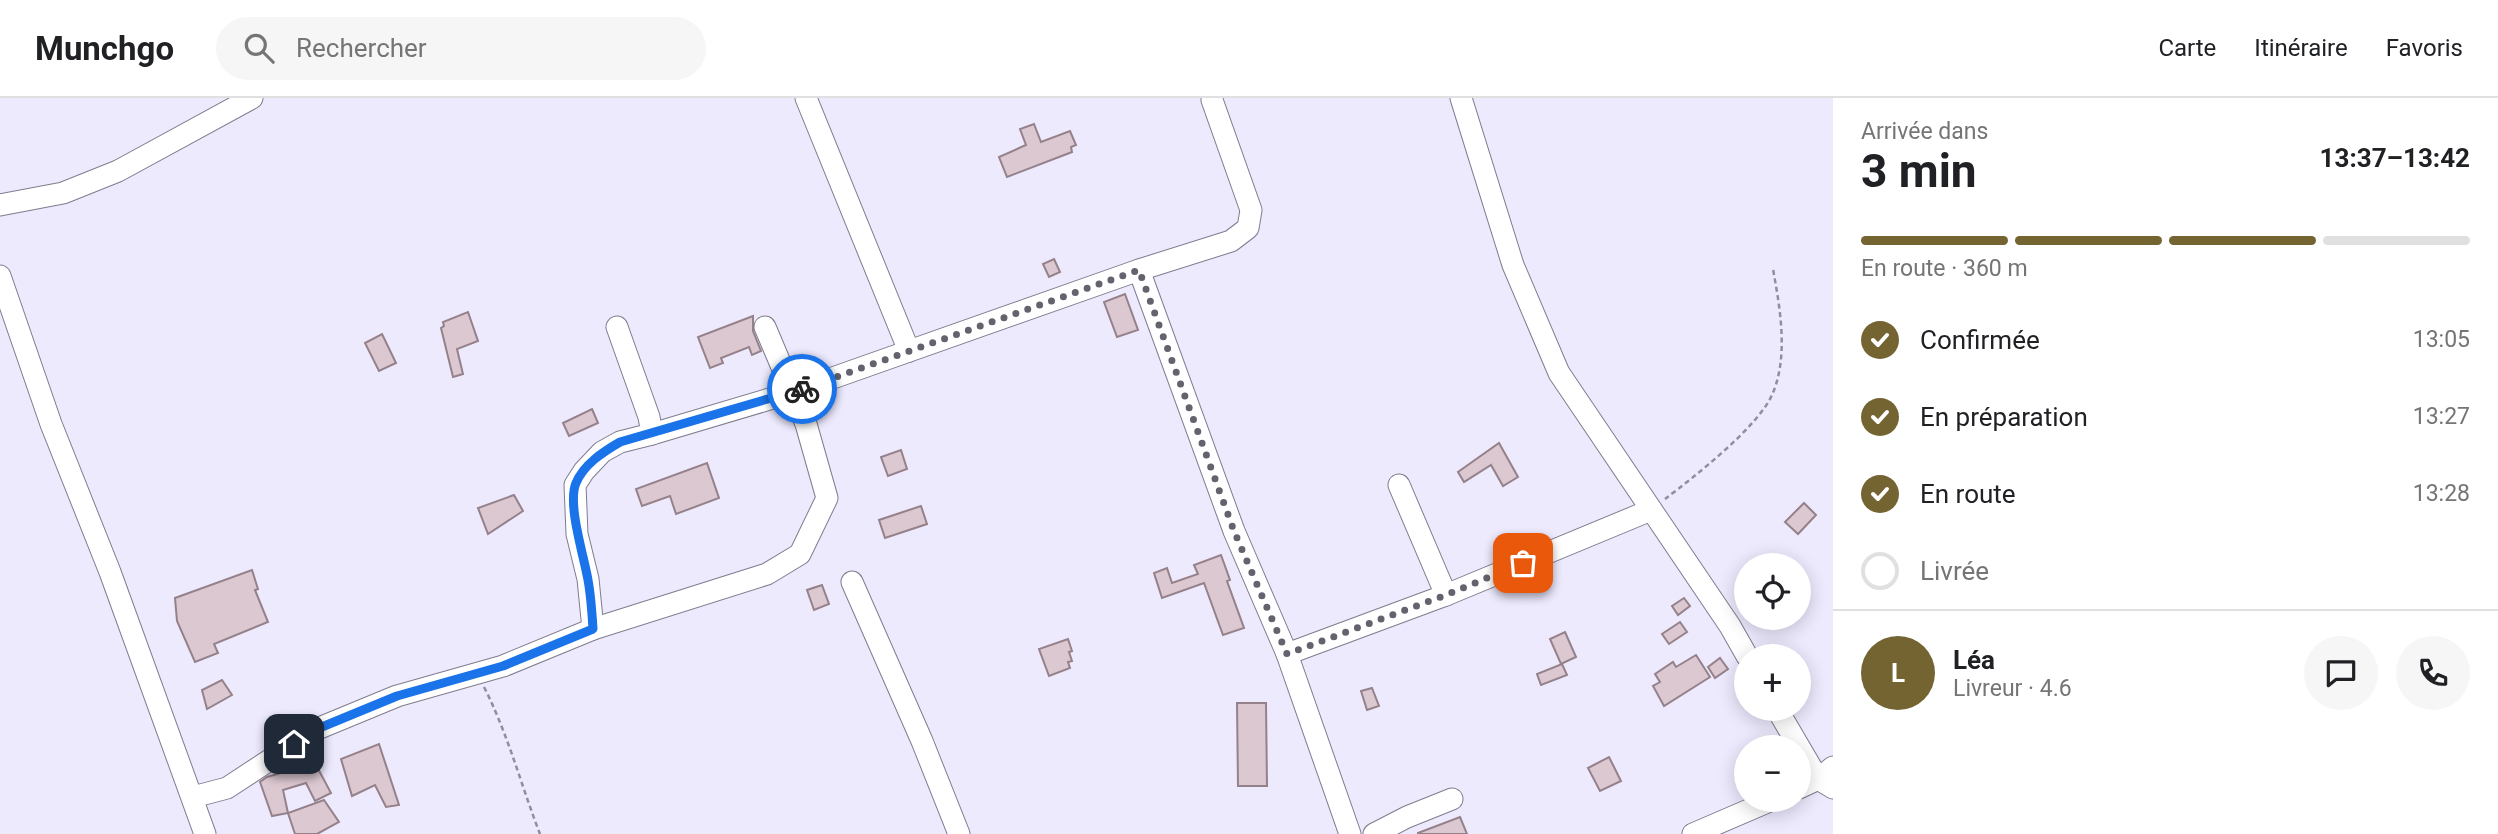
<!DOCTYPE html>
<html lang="fr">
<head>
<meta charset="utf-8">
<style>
	body { margin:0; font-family:Roboto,sans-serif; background:#f6f6f6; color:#202124; height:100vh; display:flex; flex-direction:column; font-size:26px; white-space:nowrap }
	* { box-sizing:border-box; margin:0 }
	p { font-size:23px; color:#757577 }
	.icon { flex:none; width:38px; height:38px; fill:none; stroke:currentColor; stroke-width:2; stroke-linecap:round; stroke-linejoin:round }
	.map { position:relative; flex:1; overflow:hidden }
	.drawer { display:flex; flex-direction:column; background:#fff; width:665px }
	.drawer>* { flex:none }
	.fabs { position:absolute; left:1734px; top:455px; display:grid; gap:14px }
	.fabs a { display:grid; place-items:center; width:77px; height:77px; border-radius:50%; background:#fff; box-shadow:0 4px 18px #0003; font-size:35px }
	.pin { position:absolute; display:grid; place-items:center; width:60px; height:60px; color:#fff; margin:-30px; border-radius:14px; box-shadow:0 4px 10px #0006 }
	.courier { position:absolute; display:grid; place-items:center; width:70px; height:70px; margin:-35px; border:5px solid #1a73e8; border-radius:50%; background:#fff; color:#222; box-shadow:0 2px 9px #0007 }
	.headline em { font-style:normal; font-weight:700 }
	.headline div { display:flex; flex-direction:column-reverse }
	.headline { display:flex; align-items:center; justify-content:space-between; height:119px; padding:0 28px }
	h1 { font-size:46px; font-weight:700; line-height:52px }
	.bar { display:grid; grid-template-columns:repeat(4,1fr); gap:10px 7px; align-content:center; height:84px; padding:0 28px }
	.bar i { height:9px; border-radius:5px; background:#e0e0e0 }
	.bar .selected { background:#736432 }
	.bar p { grid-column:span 4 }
	.line { display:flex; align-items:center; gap:18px; padding:0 28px; border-top:2px solid #e0e0e0 }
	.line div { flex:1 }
	.round { display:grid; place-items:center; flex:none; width:74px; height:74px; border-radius:37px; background:#f6f6f6 }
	ol { padding:0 28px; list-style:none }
	li { display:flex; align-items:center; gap:21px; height:77px }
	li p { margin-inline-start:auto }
	li .icon { padding:7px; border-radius:50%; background:#736432; color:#fff; stroke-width:4 }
	li:last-child { color:#757577 }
	li i { width:38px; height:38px; border:4px solid #e0e0e0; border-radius:50% }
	header { display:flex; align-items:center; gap:42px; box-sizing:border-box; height:98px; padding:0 35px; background:#fff; border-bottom:2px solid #e0e0e0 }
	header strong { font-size:33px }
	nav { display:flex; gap:38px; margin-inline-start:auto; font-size:24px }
	.search { width:490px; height:63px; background:#f6f6f6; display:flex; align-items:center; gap:18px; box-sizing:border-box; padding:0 24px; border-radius:38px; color:#757577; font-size:26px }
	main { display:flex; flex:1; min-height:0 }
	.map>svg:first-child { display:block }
</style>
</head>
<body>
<header>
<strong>Munchgo</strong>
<div class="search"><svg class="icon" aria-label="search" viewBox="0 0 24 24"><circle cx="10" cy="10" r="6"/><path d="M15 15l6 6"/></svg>Rechercher</div>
<nav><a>Carte</a><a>Itinéraire</a><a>Favoris</a></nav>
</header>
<main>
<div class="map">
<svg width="1833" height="736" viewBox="0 0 1833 736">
	<rect width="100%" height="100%" fill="#edeafe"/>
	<g fill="#dcc8d1" stroke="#95818a" stroke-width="2">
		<path d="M1034 26 1041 44 1070 33 1076 47 1071 49 1072 54 1007 79 999 59 1026 47 1020 31Z"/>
		<path d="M1054 161 1060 174 1049 179 1043 166Z"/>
		<path d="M1125 196 1138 232 1117 239 1104 204Z"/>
		<path d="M468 214 478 243 457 251 463 276 453 279 441 230 444 228 443 224Z"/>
		<path d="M753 218V233L761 253 752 257 749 249 721 260 723 265 710 270 698 239Z"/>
		<path d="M382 236 396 265 379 273 365 245Z"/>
		<path d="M592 311 598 325 569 338 563 325Z"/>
		<path d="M1499 345 1518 379 1503 388 1491 367 1464 384 1458 374Z"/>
		<path d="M901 352 907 371 888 378 881 359Z"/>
		<path d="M707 365 719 400 676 416 670 398 642 408 636 391Z"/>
		<path d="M514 397 523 413 488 436 478 410Z"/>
		<path d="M1804 405 1816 417 1798 436 1785 424Z"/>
		<path d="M921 408 927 426 885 440 879 422Z"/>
		<path d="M1221 457 1230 482 1227 483 1244 530 1223 537 1204 485 1162 500 1154 475 1167 470 1172 485 1198 476 1194 467Z"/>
		<path d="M252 472 258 491 255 492 268 524 214 546 218 555 195 564 177 523 175 500Z"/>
		<path d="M822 487 829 506 814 512 807 492Z"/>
		<path d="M1684 500 1690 508 1678 517 1672 508Z"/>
		<path d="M1680 524 1687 534 1669 546 1662 536Z"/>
		<path d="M1565 534 1576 559 1561 566 1550 541Z"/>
		<path d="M1068 541 1072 553 1069 554 1072 563 1068 564 1070 570 1049 578 1039 551Z"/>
		<path d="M1696 557 1710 579 1664 608 1653 588 1660 584 1655 576 1673 564 1676 569Z"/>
		<path d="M1720 560 1728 571 1715 580 1708 569Z"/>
		<path d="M1562 566 1567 577 1541 587 1537 576Z"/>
		<path d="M222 582 232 597 207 611 202 592Z"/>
		<path d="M1372 590 1379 608 1367 612 1361 593Z"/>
		<path d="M1237 605H1266L1267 688H1238Z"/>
		<path d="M379 646 399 707 386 709 375 687 352 698 341 661Z"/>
		<path d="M1609 659 1621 683 1600 693 1588 670Z"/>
		<path d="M315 665 331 695 315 703 306 685 283 692 288 715 272 718 260 684 267 679Z"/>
		<path d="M324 702 339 724 317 736H295L288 715Z"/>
		<path d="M1460 719 1467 736H1418V735Z"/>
	</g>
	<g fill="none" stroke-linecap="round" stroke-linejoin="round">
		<defs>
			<g id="minor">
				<path d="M806 0 909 253"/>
				<path d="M1461 0 1513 167 1559 275 1730 528 1747 558"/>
				<path d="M0 107 63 95 118 73 252 0"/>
				<path d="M1139 172 1234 433 1287 556 1350 736"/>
				<path d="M0 178 51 326 110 474 205 736"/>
				<path d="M652 336 793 294 1139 172 1231 143 1248 130 1251 112 1212 2"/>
				<path d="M1399 387 1446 497"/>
				<path d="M852 484 922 643 959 736"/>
				<path d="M593 531 767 476 800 456 827 400 806 326 765 229"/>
				<path d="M1287 556 1446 497 1651 412"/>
				<path d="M1777 611 1818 681 1833 690"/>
				<path d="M1799 690 1818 681 1833 669"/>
				<path d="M193 699 227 690 317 631 397 598 503 568 593 531 588 481 577 436 575 387 584 373 602 354 620 344 652 336 649 319 617 229"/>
				<path d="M1374 736 1407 719 1452 701"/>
				<path d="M1693 736 1772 702"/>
			</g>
		</defs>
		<use href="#minor" stroke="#7f7c8e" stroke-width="23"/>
		<g stroke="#908e9c" stroke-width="2.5" stroke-dasharray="5 3.5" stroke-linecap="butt">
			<path d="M1665 401C1694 379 1757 330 1772 297 1789 259 1780 210 1773 171"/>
			<path d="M484 589C508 636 521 687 540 736"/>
		</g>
		<use href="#minor" stroke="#fff" stroke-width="21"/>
	</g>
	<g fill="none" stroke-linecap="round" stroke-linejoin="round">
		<path stroke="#64626d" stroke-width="7" stroke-dasharray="0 12.6" d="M802 291 1139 172 1234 433 1287 556 1446 497 1523 465"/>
		<path stroke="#1a73e8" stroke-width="9" d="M294 646 317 631 397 598 503 568 593 531C592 515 591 498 588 482 584 458 567 406 576 385 584 366 603 354 620 344L802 291"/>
	</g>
</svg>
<div class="fabs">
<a><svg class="icon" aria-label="locate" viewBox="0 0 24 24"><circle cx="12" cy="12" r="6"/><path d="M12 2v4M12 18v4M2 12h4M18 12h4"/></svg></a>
<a>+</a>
<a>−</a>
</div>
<div class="pin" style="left:1523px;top:465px;background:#ea580c"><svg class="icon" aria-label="bag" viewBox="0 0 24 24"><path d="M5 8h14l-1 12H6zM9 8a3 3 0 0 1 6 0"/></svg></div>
<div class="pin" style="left:294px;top:646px;background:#1f2937"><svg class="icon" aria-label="home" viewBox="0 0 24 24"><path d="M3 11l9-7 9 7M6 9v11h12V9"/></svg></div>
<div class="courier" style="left:802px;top:291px"><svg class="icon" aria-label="bike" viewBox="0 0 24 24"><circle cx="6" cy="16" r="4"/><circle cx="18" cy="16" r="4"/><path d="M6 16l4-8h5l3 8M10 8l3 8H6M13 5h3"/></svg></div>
</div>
<section class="drawer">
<div class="headline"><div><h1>3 min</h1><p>Arrivée dans</p></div><em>13:37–13:42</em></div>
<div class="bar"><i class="selected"></i><i class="selected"></i><i class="selected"></i><i></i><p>En route · 360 m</p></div>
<ol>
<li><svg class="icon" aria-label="check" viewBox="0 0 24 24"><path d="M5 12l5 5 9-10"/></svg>Confirmée<p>13:05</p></li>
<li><svg class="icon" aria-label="check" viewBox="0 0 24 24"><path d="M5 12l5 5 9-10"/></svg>En préparation<p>13:27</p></li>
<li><svg class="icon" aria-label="check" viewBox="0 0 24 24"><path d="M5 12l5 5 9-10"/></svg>En route<p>13:28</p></li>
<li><i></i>Livrée</li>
</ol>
<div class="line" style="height:126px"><b class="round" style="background:#736432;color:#fff">L</b><div><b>Léa</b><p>Livreur · 4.6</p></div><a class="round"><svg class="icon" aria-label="chat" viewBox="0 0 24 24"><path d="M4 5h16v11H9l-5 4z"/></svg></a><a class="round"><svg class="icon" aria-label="phone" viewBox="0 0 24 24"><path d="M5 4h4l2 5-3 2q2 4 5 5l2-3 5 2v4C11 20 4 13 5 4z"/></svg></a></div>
</section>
</main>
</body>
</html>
